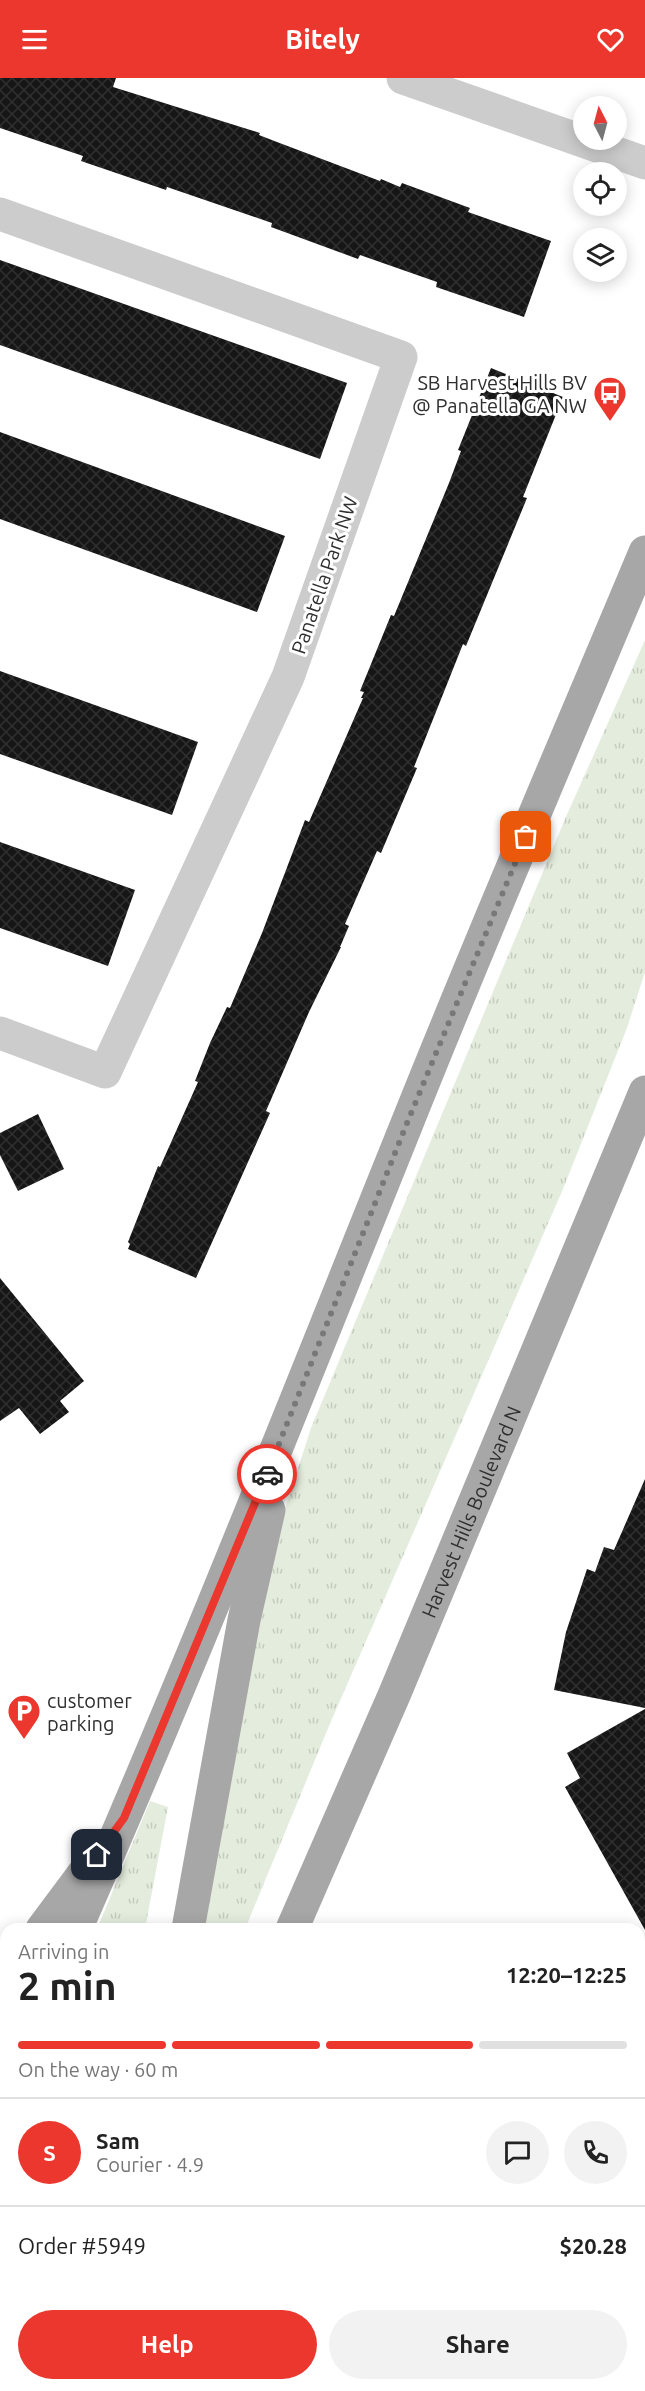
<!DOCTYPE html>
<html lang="en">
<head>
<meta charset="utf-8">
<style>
	body { margin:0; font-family:Ubuntu,sans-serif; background:#f2f2f2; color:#222; height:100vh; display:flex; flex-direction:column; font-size:22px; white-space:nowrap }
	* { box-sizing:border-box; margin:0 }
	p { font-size:20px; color:#767676 }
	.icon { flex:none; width:33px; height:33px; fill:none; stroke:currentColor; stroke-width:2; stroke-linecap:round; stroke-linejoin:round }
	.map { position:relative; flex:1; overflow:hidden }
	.sheet { position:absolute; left:0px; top:1845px; width:645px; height:468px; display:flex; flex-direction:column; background:#fff; border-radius:18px 18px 0 0; box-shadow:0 3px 15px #0003 }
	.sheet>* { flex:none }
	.needle { width:39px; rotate:354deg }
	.buttons { position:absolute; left:573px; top:18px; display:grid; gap:12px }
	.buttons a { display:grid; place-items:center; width:54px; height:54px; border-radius:50%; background:#fff; box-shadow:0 3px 15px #0003; font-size:30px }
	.pin { position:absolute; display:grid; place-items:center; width:51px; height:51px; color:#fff; margin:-26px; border-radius:12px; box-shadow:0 3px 9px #0006 }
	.courier { position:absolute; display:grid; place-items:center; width:60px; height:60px; margin:-30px; border:4px solid #eb372d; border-radius:50%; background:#fff; color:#222; box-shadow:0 2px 8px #0007 }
	.headline em { font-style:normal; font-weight:700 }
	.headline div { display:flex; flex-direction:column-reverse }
	.headline { display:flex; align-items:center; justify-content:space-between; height:102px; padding:0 18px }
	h1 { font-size:39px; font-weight:700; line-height:45px }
	.bar { display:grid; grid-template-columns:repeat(4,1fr); gap:9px 6px; align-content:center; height:72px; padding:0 18px }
	.bar i { height:8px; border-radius:4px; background:#e0e0e0 }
	.bar .selected { background:#eb372d }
	.bar p { grid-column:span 4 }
	.line { display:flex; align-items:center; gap:15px; padding:0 18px; border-top:2px solid #e0e0e0 }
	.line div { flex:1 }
	.round { display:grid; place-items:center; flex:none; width:63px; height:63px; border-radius:32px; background:#f2f2f2 }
	.primary-button { display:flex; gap:12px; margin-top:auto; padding:12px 18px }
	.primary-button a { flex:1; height:69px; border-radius:36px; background:#eb372d; color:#fff; font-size:24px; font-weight:700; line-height:69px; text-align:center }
	.primary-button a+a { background:#f2f2f2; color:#222 }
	header { display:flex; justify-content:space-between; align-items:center; height:78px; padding:0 18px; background:#eb372d; color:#fff; font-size:27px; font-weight:700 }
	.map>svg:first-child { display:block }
</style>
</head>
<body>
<header><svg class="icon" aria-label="menu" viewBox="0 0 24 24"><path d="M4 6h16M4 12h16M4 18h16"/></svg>Bitely<svg class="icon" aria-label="heart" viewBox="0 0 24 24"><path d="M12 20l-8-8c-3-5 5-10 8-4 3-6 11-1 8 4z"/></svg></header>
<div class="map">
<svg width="645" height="2313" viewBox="0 0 645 2313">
	<defs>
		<pattern id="grass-tufts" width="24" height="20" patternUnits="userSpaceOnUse" patternTransform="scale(1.5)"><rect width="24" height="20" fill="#e4eddd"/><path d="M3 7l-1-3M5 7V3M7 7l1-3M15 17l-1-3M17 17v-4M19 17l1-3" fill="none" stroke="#c4ccbe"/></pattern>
		<pattern id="building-cross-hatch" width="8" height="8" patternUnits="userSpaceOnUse" patternTransform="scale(1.5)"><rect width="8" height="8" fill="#161616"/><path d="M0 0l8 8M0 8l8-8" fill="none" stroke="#303030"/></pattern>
	</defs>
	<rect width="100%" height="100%" fill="#fff"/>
	<g fill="url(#grass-tufts)">
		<path d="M645 562V894L627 950 563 1111 329 1648 245 1851H199L273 1468 311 1350 565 741Z"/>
		<path d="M150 1723 168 1729 145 1851H97Z"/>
	</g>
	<g fill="url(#building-cross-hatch)">
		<path d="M0 0H116L113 9 260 55 259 57 277 64 380 103 381 101 400 109 402 105 470 130 468 134 551 163 524 239 436 209 437 204 360 177 358 181 271 149 272 145 167 109 166 112 81 83 83 78 0 50Z"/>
		<path d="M0 182 347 305 320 381 0 267Z"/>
		<path d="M491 290 563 319 523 419 527 420 466 568 463 566 414 689 417 690 381 775 377 773 345 846 349 848 340 869H341L309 934 266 1033 270 1035 196 1200 128 1171 130 1166 128 1164 158 1088 160 1089 198 1004 195 1003 210 965 227 929 230 930 262 855 305 742 309 744 363 620H361L364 614 360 613 391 537 394 538 449 405 461 373 458 372Z"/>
		<path d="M0 354 285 458 257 534 0 441Z"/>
		<path d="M0 593 198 664 172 737 0 676Z"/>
		<path d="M0 764 135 812 108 888 0 850Z"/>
		<path d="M38 1036 64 1091 18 1113 0 1077V1055Z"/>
		<path d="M0 1200 84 1303 60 1323 69 1334 40 1356 19 1330 0 1343Z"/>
		<path d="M645 1401V1630L554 1612 566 1554 587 1491 595 1494 604 1469 614 1472Z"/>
		<path d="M645 1631V1852L565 1709 580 1700 567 1675Z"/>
	</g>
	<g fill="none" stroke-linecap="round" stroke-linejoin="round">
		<g stroke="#ccc" stroke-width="33">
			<path d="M403 0 645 85"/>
			<path d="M0 136 401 279 288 599 105 994 0 955"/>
			<path d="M0 2155 6 2157"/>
			<path d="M639 2272 645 2273"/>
			<path d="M492 2307 512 2313"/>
		</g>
		<g stroke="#a7a7a7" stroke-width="33">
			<path d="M42 1851 89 1788"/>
			<path d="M76 1851C192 1586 298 1316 406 1048 483 855 565 665 645 474"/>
			<path d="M188 1851 244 1542 269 1432"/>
			<path id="s1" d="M292 1851 395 1615 645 1014"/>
			<path d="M0 1903 6 1898"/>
			<path d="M0 2026 6 2008"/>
			<path d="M0 2077 6 2085"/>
			<path d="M8 2313V2307"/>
			<path d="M114 2313 116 2307"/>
			<path d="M203 2313 209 2307"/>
		</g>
	</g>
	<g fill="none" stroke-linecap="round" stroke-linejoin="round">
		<path stroke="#787878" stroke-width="6" stroke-dasharray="0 10.8" d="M267 1396 407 1045 526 759"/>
		<path stroke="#eb372d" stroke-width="8" d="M97 1777 124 1740 267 1396"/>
	</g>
	<defs>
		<symbol id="bus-pin" viewBox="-11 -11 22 30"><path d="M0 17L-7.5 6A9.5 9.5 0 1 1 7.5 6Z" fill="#eb372d" stroke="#fff"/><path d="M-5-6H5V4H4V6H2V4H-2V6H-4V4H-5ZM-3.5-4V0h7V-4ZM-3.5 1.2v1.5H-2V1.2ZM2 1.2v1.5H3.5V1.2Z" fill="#fff"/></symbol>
		<symbol id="parking-pin" viewBox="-11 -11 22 30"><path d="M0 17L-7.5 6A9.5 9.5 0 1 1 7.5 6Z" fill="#eb372d" stroke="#fff"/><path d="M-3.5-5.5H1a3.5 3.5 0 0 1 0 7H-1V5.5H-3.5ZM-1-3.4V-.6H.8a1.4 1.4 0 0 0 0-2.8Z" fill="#fff"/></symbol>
	</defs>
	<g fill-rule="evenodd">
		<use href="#bus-pin" x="591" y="296" width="38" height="52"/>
		<use href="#parking-pin" x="5" y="1614" width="38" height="52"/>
	</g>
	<g text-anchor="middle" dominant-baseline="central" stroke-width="6" stroke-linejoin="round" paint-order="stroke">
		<g font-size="20" fill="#2f2f2f" stroke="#fff" text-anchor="end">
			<text x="587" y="304">SB Harvest Hills BV<tspan x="587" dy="23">@ Panatella GA NW</tspan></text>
			<text x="47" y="1622" text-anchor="start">customer<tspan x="47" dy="23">parking</tspan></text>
		</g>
		<g font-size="20" fill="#2f2f2f" stroke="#fff">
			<text transform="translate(324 497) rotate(-71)">Panatella Park NW</text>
			<text stroke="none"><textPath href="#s1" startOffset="454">Harvest Hills Boulevard N</textPath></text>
		</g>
	</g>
</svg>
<div class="buttons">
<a><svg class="needle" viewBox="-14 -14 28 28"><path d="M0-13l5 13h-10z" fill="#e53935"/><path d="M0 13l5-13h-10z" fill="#767676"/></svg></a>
<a><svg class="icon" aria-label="locate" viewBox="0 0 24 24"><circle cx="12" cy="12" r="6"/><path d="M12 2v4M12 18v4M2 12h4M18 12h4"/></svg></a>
<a><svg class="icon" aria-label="layers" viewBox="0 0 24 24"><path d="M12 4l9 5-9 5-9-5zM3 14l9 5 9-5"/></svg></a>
</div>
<div class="pin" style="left:526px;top:759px;background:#ea580c"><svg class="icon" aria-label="bag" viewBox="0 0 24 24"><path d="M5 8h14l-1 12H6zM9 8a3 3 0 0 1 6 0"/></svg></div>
<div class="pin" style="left:97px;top:1777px;background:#1f2937"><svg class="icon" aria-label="home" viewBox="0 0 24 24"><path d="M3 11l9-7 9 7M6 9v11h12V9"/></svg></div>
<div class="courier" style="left:267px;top:1396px"><svg class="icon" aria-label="car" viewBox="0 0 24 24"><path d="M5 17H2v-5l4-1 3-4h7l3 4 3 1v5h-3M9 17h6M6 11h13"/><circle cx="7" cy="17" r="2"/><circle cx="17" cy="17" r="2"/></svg></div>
<section class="sheet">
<div class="headline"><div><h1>2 min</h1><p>Arriving in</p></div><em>12:20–12:25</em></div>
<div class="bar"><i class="selected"></i><i class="selected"></i><i class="selected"></i><i></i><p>On the way · 60 m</p></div>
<div class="line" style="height:108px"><b class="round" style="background:#eb372d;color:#fff">S</b><div><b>Sam</b><p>Courier · 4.9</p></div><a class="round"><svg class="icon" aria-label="chat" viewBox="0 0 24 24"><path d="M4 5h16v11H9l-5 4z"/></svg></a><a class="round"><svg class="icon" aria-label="phone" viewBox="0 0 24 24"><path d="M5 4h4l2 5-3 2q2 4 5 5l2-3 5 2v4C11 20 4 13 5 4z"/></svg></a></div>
<div class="line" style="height:78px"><div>Order #5949</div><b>$20.28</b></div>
<div class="primary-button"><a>Help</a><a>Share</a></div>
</section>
</div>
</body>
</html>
